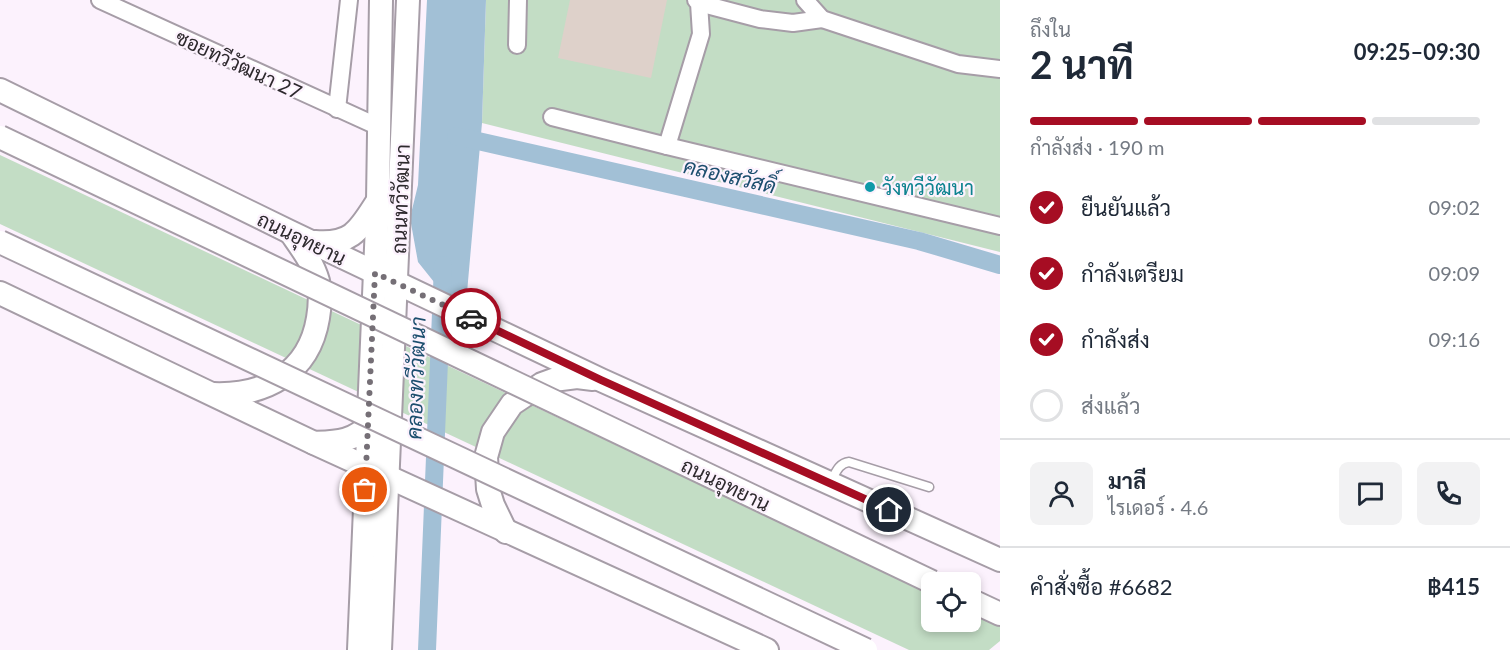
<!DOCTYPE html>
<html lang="th">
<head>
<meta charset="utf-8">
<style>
	body { margin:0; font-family:Lato,Sarabun,sans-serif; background:#f2f2f3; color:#1f2937; height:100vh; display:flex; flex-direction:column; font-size:22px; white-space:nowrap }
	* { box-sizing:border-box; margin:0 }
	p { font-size:20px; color:#747a83 }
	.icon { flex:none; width:33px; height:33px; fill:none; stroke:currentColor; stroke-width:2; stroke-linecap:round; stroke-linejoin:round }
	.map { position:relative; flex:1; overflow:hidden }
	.side { display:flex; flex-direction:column; background:#fff; width:510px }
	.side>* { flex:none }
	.fabs { position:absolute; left:921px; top:572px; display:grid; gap:12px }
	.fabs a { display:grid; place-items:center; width:60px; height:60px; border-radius:9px; background:#fff; box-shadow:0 3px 9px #0003; font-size:30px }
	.pin { position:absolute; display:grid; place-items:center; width:51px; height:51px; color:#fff; margin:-26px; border:3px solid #fff; border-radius:50%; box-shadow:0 2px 6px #0007 }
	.courier { position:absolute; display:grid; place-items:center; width:60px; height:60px; margin:-30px; border:4px solid #a60d23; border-radius:50%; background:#fff; color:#222; box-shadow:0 2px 8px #0007 }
	.overview em { font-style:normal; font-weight:700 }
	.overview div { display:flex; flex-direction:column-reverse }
	.overview { display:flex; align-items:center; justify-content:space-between; height:102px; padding:0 30px }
	h1 { font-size:39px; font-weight:700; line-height:45px }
	.bar { display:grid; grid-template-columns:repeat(4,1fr); gap:9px 6px; align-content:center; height:72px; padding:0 30px }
	.bar i { height:8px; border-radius:4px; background:#e0e1e3 }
	.bar .active { background:#a60d23 }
	.bar p { grid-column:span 4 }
	.line { display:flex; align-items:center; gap:15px; padding:0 30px; border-top:2px solid #e0e1e3 }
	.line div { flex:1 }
	.round { display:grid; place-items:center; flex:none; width:63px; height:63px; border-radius:9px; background:#f2f2f3 }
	ol { padding:0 30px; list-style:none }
	li { display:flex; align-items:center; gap:18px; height:66px }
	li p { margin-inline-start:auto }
	li .icon { padding:6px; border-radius:50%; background:#a60d23; color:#fff; stroke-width:4 }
	li:last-child { color:#747a83 }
	li i { width:33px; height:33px; border:3px solid #e0e1e3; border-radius:50% }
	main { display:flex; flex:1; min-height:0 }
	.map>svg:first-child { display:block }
</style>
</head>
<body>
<main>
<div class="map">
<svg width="1000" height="650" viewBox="0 0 1000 650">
	<rect width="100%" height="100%" fill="#fcf2fd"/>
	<g fill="#c3ddc5">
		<path d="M486 0H1000V252L482 123Z"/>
		<path d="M0 155 931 593 932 621H970L971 612 1000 625V641L989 650H909L0 224Z"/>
	</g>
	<path fill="#a2c0d6" d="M427 0H486L482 123 466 304 438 287 418 262 410 218 418 185Z"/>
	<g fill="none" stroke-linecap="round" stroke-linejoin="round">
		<g stroke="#a2c0d6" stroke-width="18">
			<path d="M456 136 919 241 1000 265"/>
			<path d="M427 650 443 265"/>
		</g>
	</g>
	<path fill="#ded1ca" d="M570 0H667L651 78 558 58Z"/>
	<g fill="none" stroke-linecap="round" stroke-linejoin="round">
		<defs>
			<path id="lane" d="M830 483C835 475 838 463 849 462L929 487"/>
			<g id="street">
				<path d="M100 0 379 127"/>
				<path d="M696 0 699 3 701 34 667 146 1000 226"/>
				<path d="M805 0 822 19 958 64 1000 69"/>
				<path d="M699 3 760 19 793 23 822 19"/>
				<path d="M517 45 518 0"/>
				<path d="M337 109 349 0"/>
				<path d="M552 117 667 146"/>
			</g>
			<g id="secondary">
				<path d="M0 90 290 232 601 380 1000 560"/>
				<path d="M315 242C352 245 359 230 377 202"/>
				<path d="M0 293 314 443 767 650"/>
				<path d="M213 394C265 396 309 373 318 318 320 306 321 294 318 281 313 263 302 249 291 233"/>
				<path d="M314 443C335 442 355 442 369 424"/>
				<path d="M506 532 493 505 488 489 486 457 493 432 512 404 542 384 553 380 577 377 593 379"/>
				<path d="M970 600 1000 614"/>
				<path d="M359 650 378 201 381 0"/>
				<path d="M380 650 408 0"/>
			</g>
		</defs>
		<use href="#lane" stroke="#a69da7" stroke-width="11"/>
		<use href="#street" stroke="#a69da7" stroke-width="20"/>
		<use href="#secondary" stroke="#a69da7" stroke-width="26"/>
		<use href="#lane" stroke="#fff" stroke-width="8"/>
		<use href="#street" stroke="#fff" stroke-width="16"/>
		<use href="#secondary" stroke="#fff" stroke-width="22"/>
		<defs>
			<g id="secondary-bridge">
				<path d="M0 137 932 582"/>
				<path d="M0 242 866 650"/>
			</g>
		</defs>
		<use href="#secondary-bridge" stroke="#a69da7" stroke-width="26" stroke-linecap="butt"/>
		<use href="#secondary-bridge" stroke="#fff" stroke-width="22"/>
	</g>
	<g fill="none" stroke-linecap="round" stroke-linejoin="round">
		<path stroke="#756f76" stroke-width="6" stroke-dasharray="0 10.8" d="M365 490 375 273 471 318"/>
		<path stroke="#a60d23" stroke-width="8" d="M471 318 601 380 889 510"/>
	</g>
	<circle fill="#0f9aa8" stroke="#fcf2fd" stroke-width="2" cx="870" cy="187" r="6"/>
	<g text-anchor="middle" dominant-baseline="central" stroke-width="4.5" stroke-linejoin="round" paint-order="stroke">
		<g font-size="20" fill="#2d292d" stroke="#fcf2fd">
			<text transform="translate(239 64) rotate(25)">ซอยทวีวัฒนา 27</text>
			<text transform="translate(400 199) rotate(-88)">ถนนทวีวัฒนา</text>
			<text transform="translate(302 238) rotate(26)">ถนนอุทยาน</text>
			<text transform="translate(726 484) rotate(26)">ถนนอุทยาน</text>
		</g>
		<g font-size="20" fill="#0d838f" stroke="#fcf2fd" text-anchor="start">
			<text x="882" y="187">วังทวีวัฒนา</text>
		</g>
		<g font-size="21" font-style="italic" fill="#1c4e6e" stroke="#fcf2fd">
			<text transform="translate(730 175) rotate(13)">คลองสวัสดิ์</text>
			<text transform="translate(415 378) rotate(-88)">คลองทวีวัฒนา</text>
		</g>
	</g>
</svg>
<div class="fabs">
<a><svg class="icon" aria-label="locate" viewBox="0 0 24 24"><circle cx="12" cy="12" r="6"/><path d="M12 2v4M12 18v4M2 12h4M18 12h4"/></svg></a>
</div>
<div class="pin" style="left:365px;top:490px;background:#ea580c"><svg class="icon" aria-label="bag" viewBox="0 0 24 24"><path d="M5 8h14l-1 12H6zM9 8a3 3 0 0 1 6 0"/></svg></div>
<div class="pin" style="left:889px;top:510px;background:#1f2937"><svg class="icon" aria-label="home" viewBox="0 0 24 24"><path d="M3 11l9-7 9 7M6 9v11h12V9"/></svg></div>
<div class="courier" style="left:471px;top:318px"><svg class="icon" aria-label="car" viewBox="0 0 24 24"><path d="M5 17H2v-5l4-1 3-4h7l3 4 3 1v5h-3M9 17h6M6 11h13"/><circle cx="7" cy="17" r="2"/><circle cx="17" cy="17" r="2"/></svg></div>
</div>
<section class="side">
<div class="overview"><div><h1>2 นาที</h1><p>ถึงใน</p></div><em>09:25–09:30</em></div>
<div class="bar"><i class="active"></i><i class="active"></i><i class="active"></i><i></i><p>กำลังส่ง · 190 m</p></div>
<ol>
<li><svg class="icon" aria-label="check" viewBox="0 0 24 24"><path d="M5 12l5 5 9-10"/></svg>ยืนยันแล้ว<p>09:02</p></li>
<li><svg class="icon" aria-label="check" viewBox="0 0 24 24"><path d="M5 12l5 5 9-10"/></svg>กำลังเตรียม<p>09:09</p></li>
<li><svg class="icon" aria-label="check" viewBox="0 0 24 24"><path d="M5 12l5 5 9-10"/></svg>กำลังส่ง<p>09:16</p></li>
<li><i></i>ส่งแล้ว</li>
</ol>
<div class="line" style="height:108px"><a class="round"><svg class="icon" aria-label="person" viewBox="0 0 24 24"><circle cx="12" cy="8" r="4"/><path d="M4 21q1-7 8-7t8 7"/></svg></a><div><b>มาลี</b><p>ไรเดอร์ · 4.6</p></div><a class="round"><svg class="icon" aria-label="chat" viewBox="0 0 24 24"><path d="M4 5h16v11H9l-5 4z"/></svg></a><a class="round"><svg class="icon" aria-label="phone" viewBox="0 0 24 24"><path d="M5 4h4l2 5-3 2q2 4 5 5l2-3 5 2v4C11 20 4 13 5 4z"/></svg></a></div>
<div class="line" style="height:78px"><div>คำสั่งซื้อ #6682</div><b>฿415</b></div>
</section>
</main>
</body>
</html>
